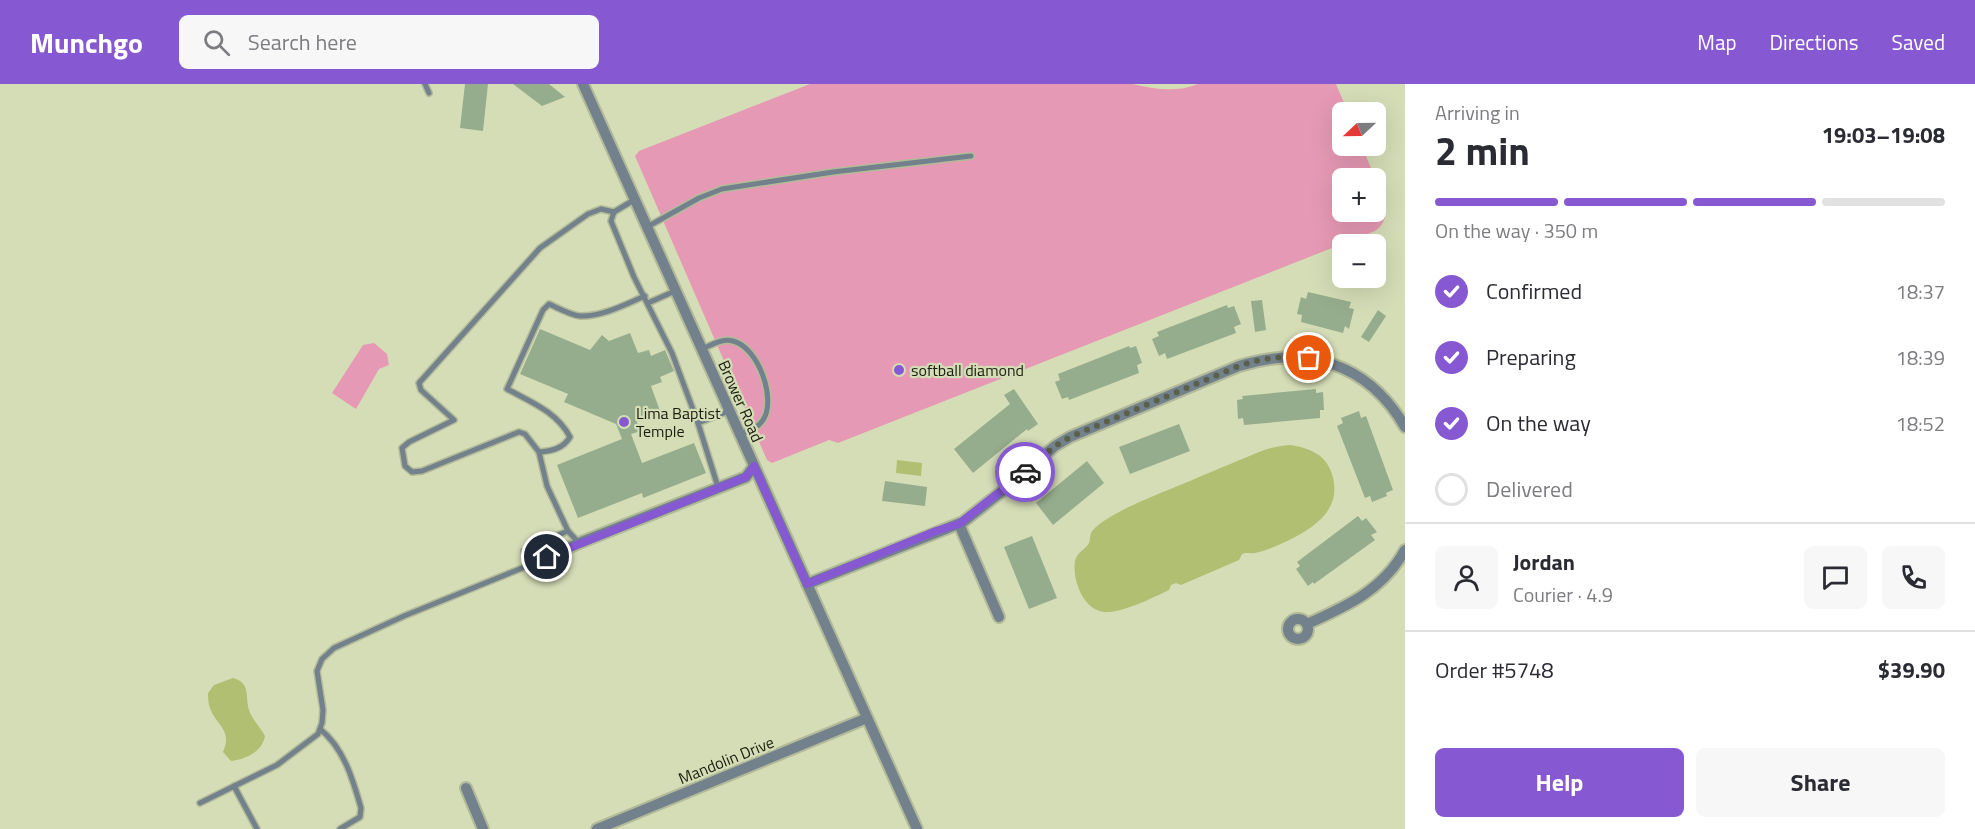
<!DOCTYPE html>
<html lang="en">
<head>
<meta charset="utf-8">
<style>
	body { margin:0; font-family:"Titillium Web",sans-serif; background:#f7f7f7; color:#2b2b33; height:100vh; display:flex; flex-direction:column; font-size:22px; white-space:nowrap }
	* { box-sizing:border-box; margin:0 }
	p { font-size:20px; color:#7c7c81 }
	.icon { flex:none; width:33px; height:33px; fill:none; stroke:currentColor; stroke-width:2; stroke-linecap:round; stroke-linejoin:round }
	.map { position:relative; flex:1; overflow:hidden }
	.sheet { display:flex; flex-direction:column; background:#fff; width:570px }
	.sheet>* { flex:none }
	.needle { width:39px; rotate:248deg }
	.controls { position:absolute; left:1332px; top:18px; display:grid; gap:12px }
	.controls a { display:grid; place-items:center; width:54px; height:54px; border-radius:9px; background:#fff; box-shadow:0 6px 24px #0002; font-size:30px }
	.pin { position:absolute; display:grid; place-items:center; width:51px; height:51px; color:#fff; margin:-26px; border:3px solid #fff; border-radius:50%; box-shadow:0 2px 6px #0007 }
	.courier { position:absolute; display:grid; place-items:center; width:60px; height:60px; margin:-30px; border:4px solid #8659d3; border-radius:50%; background:#fff; color:#222; box-shadow:0 2px 8px #0007 }
	.headline em { font-style:normal; font-weight:700 }
	.headline div { display:flex; flex-direction:column-reverse }
	.headline { display:flex; align-items:center; justify-content:space-between; height:102px; padding:0 30px }
	h1 { font-size:39px; font-weight:700; line-height:45px }
	.bar { display:grid; grid-template-columns:repeat(4,1fr); gap:9px 6px; align-content:center; height:72px; padding:0 30px }
	.bar i { height:8px; border-radius:4px; background:#e1e1e2 }
	.bar .active { background:#8659d3 }
	.bar p { grid-column:span 4 }
	.line { display:flex; align-items:center; gap:15px; padding:0 30px; border-top:2px solid #e1e1e2 }
	.line div { flex:1 }
	.round { display:grid; place-items:center; flex:none; width:63px; height:63px; border-radius:9px; background:#f7f7f7 }
	ol { padding:0 30px; list-style:none }
	li { display:flex; align-items:center; gap:18px; height:66px }
	li p { margin-inline-start:auto }
	li .icon { padding:6px; border-radius:50%; background:#8659d3; color:#fff; stroke-width:4 }
	li:last-child { color:#7c7c81 }
	li i { width:33px; height:33px; border:3px solid #e1e1e2; border-radius:50% }
	.cta { display:flex; gap:12px; margin-top:auto; padding:12px 30px }
	.cta a { flex:1; height:69px; border-radius:9px; background:#8659d3; color:#fff; font-size:24px; font-weight:700; line-height:69px; text-align:center }
	.cta a+a { background:#f7f7f7; color:#2b2b33 }
	header { display:flex; align-items:center; gap:36px; box-sizing:border-box; height:84px; padding:0 30px; background:#8659d3; color:#fff }
	header strong { font-size:28px }
	nav { display:flex; gap:33px; margin-inline-start:auto; font-size:21px }
	.search { width:420px; height:54px; background:#f7f7f7; display:flex; align-items:center; gap:15px; box-sizing:border-box; padding:0 21px; border-radius:9px; color:#7c7c81; font-size:22px }
	main { display:flex; flex:1; min-height:0 }
	.map>svg:first-child { display:block }
</style>
</head>
<body>
<header>
<strong>Munchgo</strong>
<div class="search"><svg class="icon" aria-label="search" viewBox="0 0 24 24"><circle cx="10" cy="10" r="6"/><path d="M15 15l6 6"/></svg>Search here</div>
<nav><a>Map</a><a>Directions</a><a>Saved</a></nav>
</header>
<main>
<div class="map">
<svg width="1405" height="745" viewBox="0 0 1405 745">
	<rect width="100%" height="100%" fill="#d5ddb7"/>
	<g fill="#e699b4">
		<path d="M810 0H1132C1155 5 1175 9 1198 0H1336L1348 28H1342V62H1362L1375 94H1342V128H1376V95C1383 112 1394 134 1375 147L838 359 829 356 772 379 767 376 635 72 639 67Z"/>
		<path d="M374 259 387 270 389 281 379 285 356 325 332 309 363 261Z"/>
	</g>
	<g fill="#b0bf71">
		<path d="M1290 361C1309 364 1326 370 1332 390 1343 426 1314 444 1285 458 1276 462 1266 467 1255 469 1250 470 1247 468 1242 470L1239 476 1181 501 1176 499 1171 501 1169 506C1152 514 1123 529 1104 528 1083 526 1072 495 1075 477 1077 468 1085 466 1089 459 1091 454 1089 451 1093 446 1111 426 1173 405 1199 393 1219 385 1239 376 1259 368 1269 364 1279 362 1290 361Z"/>
		<path d="M897 376 922 379 921 392 896 389Z"/>
		<path d="M233 594C251 599 245 612 249 626 252 635 260 643 265 652 262 668 246 675 231 677L223 668C233 645 216 642 210 624 208 619 208 613 208 609L214 601Z"/>
	</g>
	<g fill="#96ad8d">
		<path d="M465 0H488L483 47 460 44Z"/>
		<path d="M513 0H549L565 13 542 22Z"/>
		<path d="M1308 208 1351 218 1349 224 1354 225 1349 245 1345 242 1343 249 1301 238 1302 231 1297 230 1301 213 1306 215Z"/>
		<path d="M1262 216 1266 246 1255 248 1251 217Z"/>
		<path d="M1227 221 1228 224 1234 222 1241 240 1234 243 1236 249 1167 275 1165 269 1159 272 1152 255 1159 252 1157 248Z"/>
		<path d="M1378 226 1386 232 1369 258 1361 253Z"/>
		<path d="M540 245 590 266 602 251 609 257 630 249 638 269 649 266 651 272 665 266 674 287 660 293 662 298 651 302 660 327 636 336 641 347 631 350 642 379 694 359 706 389 643 414 642 409 578 434 557 381 622 355 616 340 564 318 568 310 520 290Z"/>
		<path d="M1129 262 1130 264 1136 262 1142 279 1137 281 1139 289 1069 316 1068 313 1062 315 1055 298 1060 296 1058 290Z"/>
		<path d="M1014 305 1038 340 1028 347 1027 345 973 389 954 365 1010 320 1004 311Z"/>
		<path d="M1316 305V309L1323 308 1324 326H1320V334L1244 341 1243 334 1238 335 1237 316 1243 315 1242 312Z"/>
		<path d="M1359 327 1361 334 1366 332 1393 406 1386 409 1387 412 1372 418 1370 412 1365 414 1337 342 1343 339 1341 334Z"/>
		<path d="M1179 340 1190 367 1130 390 1119 363Z"/>
		<path d="M1087 377 1104 399 1053 441 1036 419Z"/>
		<path d="M885 397 927 403 925 422 882 417Z"/>
		<path d="M1358 432 1362 437 1366 434 1377 448 1371 451 1375 456 1314 500 1313 498 1308 502 1296 485 1300 482 1297 478Z"/>
		<path d="M1032 452 1057 514 1029 525 1004 463Z"/>
	</g>
	<g fill="none" stroke-linecap="round" stroke-linejoin="round">
		<defs>
			<g id="service">
				<path d="M425 0 429 9"/>
				<path d="M634 116 614 128 611 137 634 193 672 269 698 339 729 327"/>
				<path d="M614 128 601 125 588 130 540 164 419 299 421 306 454 336 409 358 402 364 405 382 412 388 422 387 519 348 525 350 539 368C551 367 563 365 570 353 557 328 531 318 507 305L543 226 549 220C558 224 570 231 580 232 602 233 626 220 645 212"/>
				<path d="M647 143 699 114 722 105 833 88 971 72"/>
				<path d="M648 219 675 207"/>
				<path d="M702 265C711 261 723 254 733 257 758 263 777 315 763 336 758 344 748 347 740 350"/>
				<path d="M698 339 718 403"/>
				<path d="M539 368 547 402 568 447"/>
				<path d="M320 645C344 664 353 696 361 724L360 733 340 745"/>
				<path d="M234 702 257 745"/>
				<path d="M200 719 277 681 318 650 322 639 323 626 317 587 322 575 334 564 404 532 532 480 524 467 530 462 568 447 579 459"/>
			</g>
			<g id="minor">
				<path d="M583 0 917 745"/>
				<path d="M959 440 999 533"/>
				<path d="M532 480 579 459 746 393 754 382"/>
				<path d="M807 500 963 438 1010 401 1055 362 1070 353 1239 282C1307 261 1368 279 1405 343"/>
				<circle cx="1298" cy="545" r="10"/>
				<path d="M1307 540C1347 522 1383 506 1405 466"/>
				<path d="M466 704 483 745"/>
				<path d="M597 745 867 634"/>
			</g>
		</defs>
		<use href="#service" stroke="#b3ba99" stroke-width="8"/>
		<use href="#minor" stroke="#b3ba99" stroke-width="14"/>
		<use href="#service" stroke="#72818b" stroke-width="5"/>
		<use href="#minor" stroke="#72818b" stroke-width="10"/>
	</g>
	<g fill="none" stroke-linecap="round" stroke-linejoin="round">
		<path stroke="#5b604a" stroke-width="6" stroke-dasharray="0 10.8" d="M1025 388 1055 362 1070 353 1239 282C1263 274 1284 271 1309 274"/>
		<path stroke="#8659d3" stroke-width="8" d="M547 473 746 393 754 382 807 500 936 447 959 440 1025 388"/>
	</g>
	<g fill="#8659d3" stroke="#d5ddb7" stroke-width="2">
		<circle cx="899" cy="286" r="6"/>
		<circle cx="624" cy="338" r="6"/>
	</g>
	<g text-anchor="middle" dominant-baseline="central" stroke-width="4.5" stroke-linejoin="round" paint-order="stroke">
		<g font-size="16" fill="#1a1d0f" stroke="#d5ddb7" text-anchor="start">
			<text x="911" y="286">softball diamond</text>
			<text x="636" y="329">Lima Baptist<tspan x="636" dy="18">Temple</tspan></text>
		</g>
		<g font-size="16" fill="#1a1d0f" stroke="#d5ddb7">
			<text transform="translate(741 317) rotate(66)">Brower Road</text>
			<text transform="translate(726 676) rotate(-22)">Mandolin Drive</text>
		</g>
	</g>
</svg>
<div class="controls">
<a><svg class="needle" viewBox="-14 -14 28 28"><path d="M0-13l5 13h-10z" fill="#e53935"/><path d="M0 13l5-13h-10z" fill="#7c7c81"/></svg></a>
<a>+</a>
<a>−</a>
</div>
<div class="pin" style="left:1309px;top:274px;background:#ea580c"><svg class="icon" aria-label="bag" viewBox="0 0 24 24"><path d="M5 8h14l-1 12H6zM9 8a3 3 0 0 1 6 0"/></svg></div>
<div class="pin" style="left:547px;top:473px;background:#1f2937"><svg class="icon" aria-label="home" viewBox="0 0 24 24"><path d="M3 11l9-7 9 7M6 9v11h12V9"/></svg></div>
<div class="courier" style="left:1025px;top:388px"><svg class="icon" aria-label="car" viewBox="0 0 24 24"><path d="M5 17H2v-5l4-1 3-4h7l3 4 3 1v5h-3M9 17h6M6 11h13"/><circle cx="7" cy="17" r="2"/><circle cx="17" cy="17" r="2"/></svg></div>
</div>
<section class="sheet">
<div class="headline"><div><h1>2 min</h1><p>Arriving in</p></div><em>19:03–19:08</em></div>
<div class="bar"><i class="active"></i><i class="active"></i><i class="active"></i><i></i><p>On the way · 350 m</p></div>
<ol>
<li><svg class="icon" aria-label="check" viewBox="0 0 24 24"><path d="M5 12l5 5 9-10"/></svg>Confirmed<p>18:37</p></li>
<li><svg class="icon" aria-label="check" viewBox="0 0 24 24"><path d="M5 12l5 5 9-10"/></svg>Preparing<p>18:39</p></li>
<li><svg class="icon" aria-label="check" viewBox="0 0 24 24"><path d="M5 12l5 5 9-10"/></svg>On the way<p>18:52</p></li>
<li><i></i>Delivered</li>
</ol>
<div class="line" style="height:108px"><a class="round"><svg class="icon" aria-label="person" viewBox="0 0 24 24"><circle cx="12" cy="8" r="4"/><path d="M4 21q1-7 8-7t8 7"/></svg></a><div><b>Jordan</b><p>Courier · 4.9</p></div><a class="round"><svg class="icon" aria-label="chat" viewBox="0 0 24 24"><path d="M4 5h16v11H9l-5 4z"/></svg></a><a class="round"><svg class="icon" aria-label="phone" viewBox="0 0 24 24"><path d="M5 4h4l2 5-3 2q2 4 5 5l2-3 5 2v4C11 20 4 13 5 4z"/></svg></a></div>
<div class="line" style="height:78px"><div>Order #5748</div><b>$39.90</b></div>
<div class="cta"><a>Help</a><a>Share</a></div>
</section>
</main>
</body>
</html>
